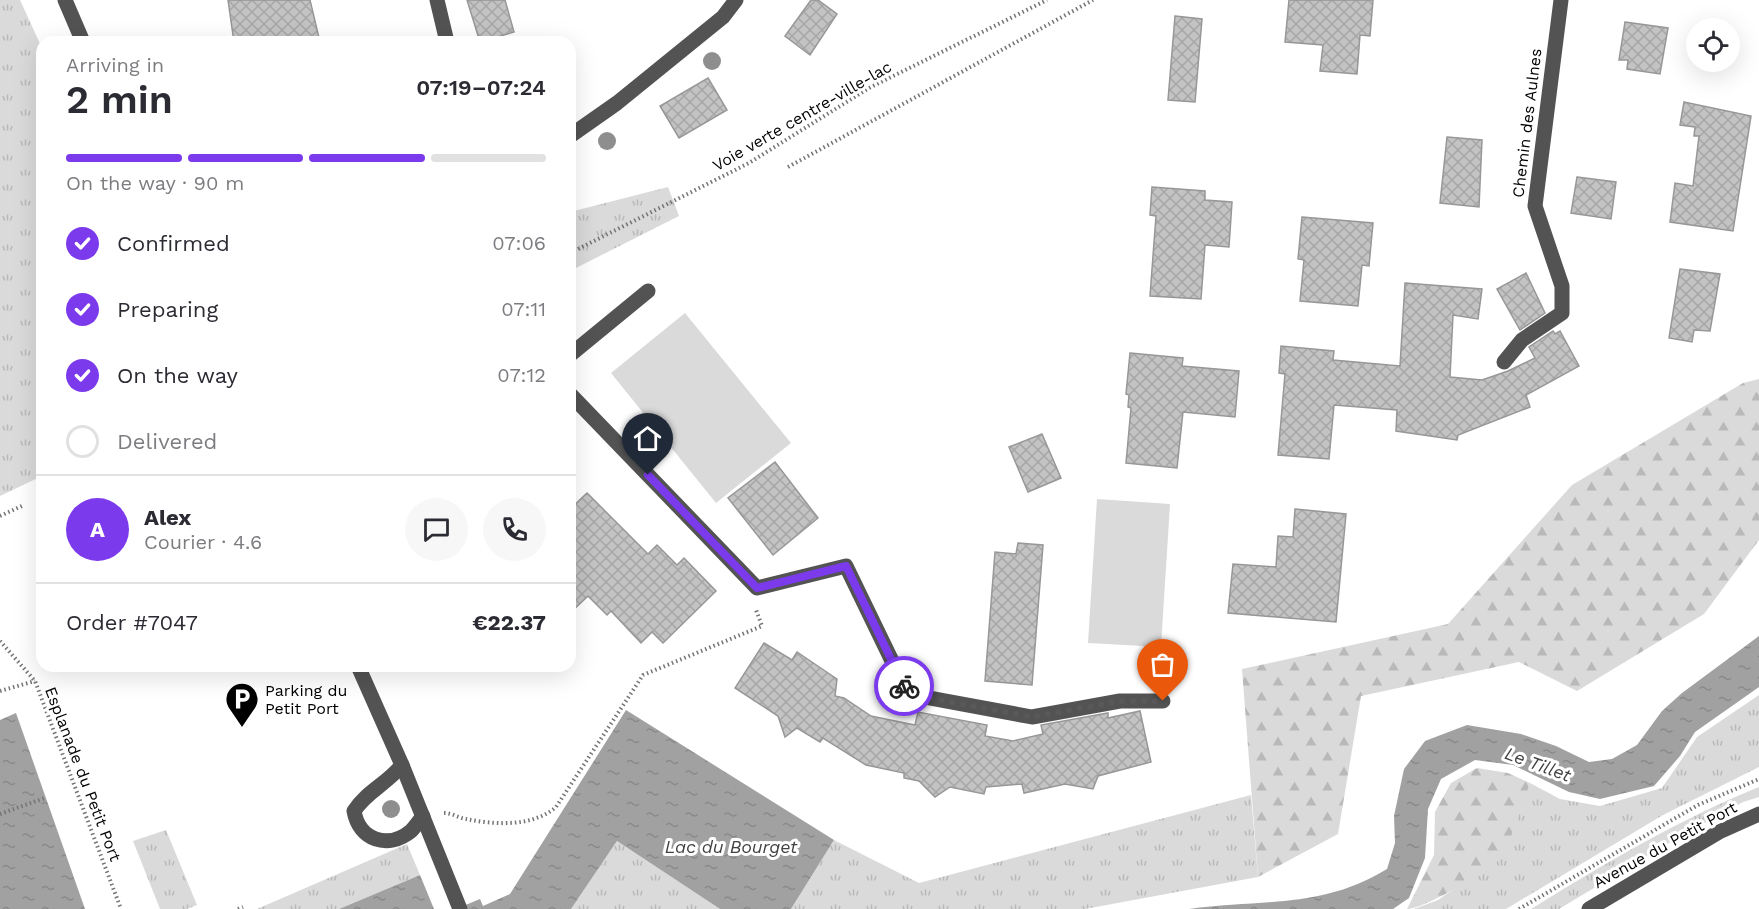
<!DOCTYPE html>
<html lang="en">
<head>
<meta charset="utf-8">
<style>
	body { margin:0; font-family:"Work Sans",sans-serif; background:#f7f7f7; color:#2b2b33; height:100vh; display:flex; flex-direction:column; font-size:22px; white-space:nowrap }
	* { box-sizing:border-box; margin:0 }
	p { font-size:20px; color:#7c7c81 }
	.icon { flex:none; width:33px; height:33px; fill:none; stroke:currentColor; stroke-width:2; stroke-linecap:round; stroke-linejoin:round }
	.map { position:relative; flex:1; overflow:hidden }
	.side { position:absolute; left:36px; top:36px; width:540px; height:636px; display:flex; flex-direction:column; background:#fff; border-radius:18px; box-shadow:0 6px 24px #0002 }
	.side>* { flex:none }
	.tools { position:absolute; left:1686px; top:18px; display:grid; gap:12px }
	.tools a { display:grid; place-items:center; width:54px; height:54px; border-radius:50%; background:#fff; box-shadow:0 6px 24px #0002; font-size:30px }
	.pin { position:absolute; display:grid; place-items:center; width:51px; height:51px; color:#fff; margin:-62px -26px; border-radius:50% 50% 50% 0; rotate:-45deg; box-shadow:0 0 6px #0007 }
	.pin .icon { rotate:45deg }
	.courier { position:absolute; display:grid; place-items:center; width:60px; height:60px; margin:-30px; border:4px solid #7c3aed; border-radius:50%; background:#fff; color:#222; box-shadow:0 2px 8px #0007 }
	.headline em { font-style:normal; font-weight:600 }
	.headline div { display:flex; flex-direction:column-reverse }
	.headline { display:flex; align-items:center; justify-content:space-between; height:102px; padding:0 30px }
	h1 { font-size:39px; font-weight:600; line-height:45px }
	.bar { display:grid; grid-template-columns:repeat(4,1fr); gap:9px 6px; align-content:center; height:72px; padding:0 30px }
	.bar i { height:8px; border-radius:4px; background:#e1e1e2 }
	.bar .on { background:#7c3aed }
	.bar p { grid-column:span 4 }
	.line { display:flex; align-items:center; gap:15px; padding:0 30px; border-top:2px solid #e1e1e2 }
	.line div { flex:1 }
	.round { display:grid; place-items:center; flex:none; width:63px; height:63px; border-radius:32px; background:#f7f7f7 }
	ol { padding:0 30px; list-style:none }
	li { display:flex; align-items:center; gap:18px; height:66px }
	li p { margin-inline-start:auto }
	li .icon { padding:6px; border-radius:50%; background:#7c3aed; color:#fff; stroke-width:4 }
	li:last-child { color:#7c7c81 }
	li i { width:33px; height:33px; border:3px solid #e1e1e2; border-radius:50% }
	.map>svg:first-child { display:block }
</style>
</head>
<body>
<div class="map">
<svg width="1759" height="909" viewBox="0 0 1759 909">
	<defs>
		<pattern id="grass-tufts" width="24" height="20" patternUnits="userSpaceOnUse" patternTransform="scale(1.5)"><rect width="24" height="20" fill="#dadada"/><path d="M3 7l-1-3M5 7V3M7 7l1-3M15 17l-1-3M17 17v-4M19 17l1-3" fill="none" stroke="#b9b9b9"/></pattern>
		<pattern id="forest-firs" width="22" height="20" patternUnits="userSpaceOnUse" patternTransform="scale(1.5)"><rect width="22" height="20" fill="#dadada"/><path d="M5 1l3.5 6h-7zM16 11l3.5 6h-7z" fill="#b9b9b9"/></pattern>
		<pattern id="water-ripples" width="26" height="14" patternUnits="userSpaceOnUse" patternTransform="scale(1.5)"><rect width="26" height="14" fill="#a1a1a1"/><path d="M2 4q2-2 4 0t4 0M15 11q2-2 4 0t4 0" fill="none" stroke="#898989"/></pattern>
		<pattern id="building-cross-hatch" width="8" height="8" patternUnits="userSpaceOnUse" patternTransform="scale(1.5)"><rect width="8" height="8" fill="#c3c3c3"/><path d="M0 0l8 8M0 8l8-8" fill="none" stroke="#a6a6a6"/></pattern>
	</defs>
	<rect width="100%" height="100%" fill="#fff"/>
	<g fill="url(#grass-tufts)">
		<path d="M0 0H20L42 48V476L0 496Z"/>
		<path d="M668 187 679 216 570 271V212Z"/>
		<path d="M1759 695V767L1663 815 1506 909H1414L1438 900 1501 857 1530 783 1560 799 1600 806 1662 788 1697 737Z"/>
		<path d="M1759 787V797L1743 802 1662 847 1559 909H1531C1605 863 1678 820 1759 787Z"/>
		<path d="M1251 795 1258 877 1085 909H791L834 840 919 883Z"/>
		<path d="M166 830 197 905 187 909H160L133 841Z"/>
		<path d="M617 841 720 909H571Z"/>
		<path d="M407 844 420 875 339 909H257Z"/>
	</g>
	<g fill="url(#forest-firs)">
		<path d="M1759 379V540L1704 614 1577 691 1519 662 1361 696 1338 834 1258 877 1242 669 1448 624 1572 485 1743 383Z"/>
		<path d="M1477 768 1508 773 1530 783C1525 797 1508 849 1501 858 1489 871 1424 909 1407 909L1434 855 1435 812 1451 783Z"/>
	</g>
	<g fill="#dadada">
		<path d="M685 313 791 443 716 503 611 373Z"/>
		<path d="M1097 499 1170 504 1161 647 1088 643Z"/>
	</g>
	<g fill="url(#water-ripples)">
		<path d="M1759 636V687L1695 732 1680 756 1654 786 1600 799 1569 792 1513 765 1475 760 1441 779 1428 809 1425 858 1409 898 1393 909H1189C1262 899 1322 909 1387 869L1395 843 1394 816 1404 769 1425 741 1467 725 1521 734 1556 746 1589 762 1612 759 1637 745 1662 711 1682 693Z"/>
		<path d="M626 710 834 840 791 909H720L617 841 571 909H456L480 899 483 906 510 894Z"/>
		<path d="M16 713 85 909H0V720Z"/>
		<path d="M420 875 434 909H339Z"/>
	</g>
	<g fill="url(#building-cross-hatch)" stroke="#979797" stroke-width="1.5">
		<path d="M228 0H310L320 42H234Z"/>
		<path d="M467 0H505L514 32 480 42Z"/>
		<path d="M811 0H818L837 14 810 55 785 36Z"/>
		<path d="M1289 0H1373L1370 36 1360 35 1357 74 1320 71 1323 45 1285 42Z"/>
		<path d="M1175 16 1202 19 1195 102 1168 100Z"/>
		<path d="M1625 22 1668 28 1660 74 1627 69 1628 60H1619Z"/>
		<path d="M708 78 727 110 679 138 660 106Z"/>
		<path d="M1684 102 1751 116 1733 231 1670 222 1675 183 1693 186 1699 136H1694L1695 127 1680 125Z"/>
		<path d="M1447 137 1482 140 1479 207 1440 203Z"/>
		<path d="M1577 177 1616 182 1611 219 1571 213Z"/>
		<path d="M1152 187 1205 191V200L1232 202 1229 247 1205 245 1201 299 1150 296 1156 216 1150 215Z"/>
		<path d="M1302 217 1373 223 1369 266 1362 265 1358 306 1300 301 1304 260 1298 259Z"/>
		<path d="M1680 269 1720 274 1710 331 1694 330 1692 342 1669 338Z"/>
		<path d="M1526 273 1545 313 1520 330 1497 289Z"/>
		<path d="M1405 283 1482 289 1478 319 1453 315 1450 377 1482 380 1508 371 1535 358 1529 347 1553 331 1555 334 1560 331 1579 366 1526 395 1530 407 1458 435 1457 440 1396 431 1397 410 1334 405 1329 459 1278 455 1285 374 1279 373 1281 346 1334 351 1333 360 1400 366Z"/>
		<path d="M1130 353 1183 358 1182 366 1239 371 1235 417 1183 412 1177 468 1126 463 1131 408 1128 407 1129 395 1126 394Z"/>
		<path d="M1042 434 1061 478 1028 492 1009 447Z"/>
		<path d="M775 462 818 518 773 555 728 498Z"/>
		<path d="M587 493 648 554 657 545 677 565 684 558 716 591 663 643 652 632 641 643 611 611 607 615 588 596 570 613V509Z"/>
		<path d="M1295 509 1346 514 1336 622 1228 613 1233 564 1276 567 1278 536 1293 537Z"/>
		<path d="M1018 543 1043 545 1032 685 985 681 995 552 1016 554Z"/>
		<path d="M764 643 792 660 797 652 837 679 835 696 844 698 871 716 915 725 918 712 987 725 985 736 1013 741 1043 734 1041 725 1108 713V718L1140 711 1151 762 1098 776 1093 789 1065 784 1024 793 1022 784 986 787 984 794 950 787 935 797 919 781 904 778V773L866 765 823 738 820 742 797 728 785 737 778 716 735 688Z"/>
	</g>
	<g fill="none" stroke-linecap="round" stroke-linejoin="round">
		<g stroke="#757575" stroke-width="4" stroke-dasharray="1.5 3" stroke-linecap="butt">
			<path d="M788 167 1093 0"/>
			<path d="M570 253 749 163 869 88 1047 0"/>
			<path d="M0 516 22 506"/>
			<path d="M0 641 35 681 121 909"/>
			<path d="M0 691 35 681"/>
			<path d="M444 813C452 813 459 818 466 819 495 825 533 827 556 807L643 675 762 626 756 610"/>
			<path d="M0 814 45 798"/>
			<path d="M238 909 243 907"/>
			<path d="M1519 909 1698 805 1759 779"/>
		</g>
		<g stroke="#535353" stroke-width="15">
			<path d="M65 0 83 42"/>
			<path d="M437 0 447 42"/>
			<path d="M570 136 617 103 723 17 736 0"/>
			<path d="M570 355 648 291"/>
			<path d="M1504 362 1522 340 1562 313V286L1535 206 1561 0"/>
			<path d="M570 394 757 588 846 566 908 694 1032 717 1120 701H1163"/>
			<path d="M358 666 402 765 460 909"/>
			<path d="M402 765C388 783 366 792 354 811 359 840 388 850 411 831 415 827 419 821 423 816"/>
			<path d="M1589 909 1719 832 1759 814"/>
		</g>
	</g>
	<g fill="#8e8e8e">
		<circle cx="712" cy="61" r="9"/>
		<circle cx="607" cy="141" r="9"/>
		<circle cx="391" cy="809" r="9"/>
	</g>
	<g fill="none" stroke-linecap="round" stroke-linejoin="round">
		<path stroke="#595959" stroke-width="6" stroke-dasharray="0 10.8" d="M904 686 908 694 1032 717 1120 701H1163"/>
		<path stroke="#7c3aed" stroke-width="8" d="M648 475 757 588 846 566 904 686"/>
	</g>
	<defs>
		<symbol id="parking-pin" viewBox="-11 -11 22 30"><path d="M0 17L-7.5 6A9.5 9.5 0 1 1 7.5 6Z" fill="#000" stroke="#fff"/><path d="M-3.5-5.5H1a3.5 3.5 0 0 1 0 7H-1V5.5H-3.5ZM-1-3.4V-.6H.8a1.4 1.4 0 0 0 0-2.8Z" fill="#fff"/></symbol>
	</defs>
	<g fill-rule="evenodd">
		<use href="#parking-pin" x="223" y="680" width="38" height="52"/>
	</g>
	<g text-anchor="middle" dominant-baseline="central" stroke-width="6" stroke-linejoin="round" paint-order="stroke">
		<g font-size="16" fill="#000" stroke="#fff">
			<text transform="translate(802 116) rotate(-30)">Voie verte centre-ville-lac</text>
			<text transform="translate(1527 123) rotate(-83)">Chemin des Aulnes</text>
			<text transform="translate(83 774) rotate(69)">Esplanade du Petit Port</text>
			<text transform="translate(1665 845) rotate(-29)">Avenue du Petit Port</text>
		</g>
		<g font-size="16" fill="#000" stroke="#fff" text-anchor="start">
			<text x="265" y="690">Parking du<tspan x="265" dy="18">Petit Port</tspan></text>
		</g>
		<g font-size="18" font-style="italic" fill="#424242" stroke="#fff">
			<text transform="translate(1538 764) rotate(20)">Le Tillet</text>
			<text x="731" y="846">Lac du Bourget</text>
		</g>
	</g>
</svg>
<div class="tools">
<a><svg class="icon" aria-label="locate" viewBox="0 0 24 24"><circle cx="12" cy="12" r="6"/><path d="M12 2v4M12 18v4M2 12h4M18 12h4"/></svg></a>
</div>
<div class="pin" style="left:1163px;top:701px;background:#ea580c"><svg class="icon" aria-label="bag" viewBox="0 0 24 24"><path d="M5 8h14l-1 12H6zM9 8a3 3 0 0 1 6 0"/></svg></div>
<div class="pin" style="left:648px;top:475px;background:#1f2937"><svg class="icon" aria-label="home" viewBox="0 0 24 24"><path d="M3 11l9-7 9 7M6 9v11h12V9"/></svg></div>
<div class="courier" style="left:904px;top:686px"><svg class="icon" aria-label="bike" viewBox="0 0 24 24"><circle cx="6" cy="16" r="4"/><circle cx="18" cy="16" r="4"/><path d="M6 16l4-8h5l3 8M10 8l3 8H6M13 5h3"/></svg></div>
<section class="side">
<div class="headline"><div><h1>2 min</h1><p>Arriving in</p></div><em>07:19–07:24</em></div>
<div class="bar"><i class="on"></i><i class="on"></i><i class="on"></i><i></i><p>On the way · 90 m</p></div>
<ol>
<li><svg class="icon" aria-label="check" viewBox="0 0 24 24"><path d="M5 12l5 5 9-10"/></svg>Confirmed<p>07:06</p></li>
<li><svg class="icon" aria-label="check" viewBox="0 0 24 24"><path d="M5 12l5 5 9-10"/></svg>Preparing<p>07:11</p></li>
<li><svg class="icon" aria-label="check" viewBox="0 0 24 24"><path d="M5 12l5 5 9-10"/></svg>On the way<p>07:12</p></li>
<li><i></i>Delivered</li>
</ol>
<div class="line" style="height:108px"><b class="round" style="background:#7c3aed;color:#fff">A</b><div><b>Alex</b><p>Courier · 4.6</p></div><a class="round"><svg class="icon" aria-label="chat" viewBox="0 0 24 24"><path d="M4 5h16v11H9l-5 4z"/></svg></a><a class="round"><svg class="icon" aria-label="phone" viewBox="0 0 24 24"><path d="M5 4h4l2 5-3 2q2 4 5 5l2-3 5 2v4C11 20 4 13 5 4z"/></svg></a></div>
<div class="line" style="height:78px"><div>Order #7047</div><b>€22.37</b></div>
</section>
</div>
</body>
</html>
